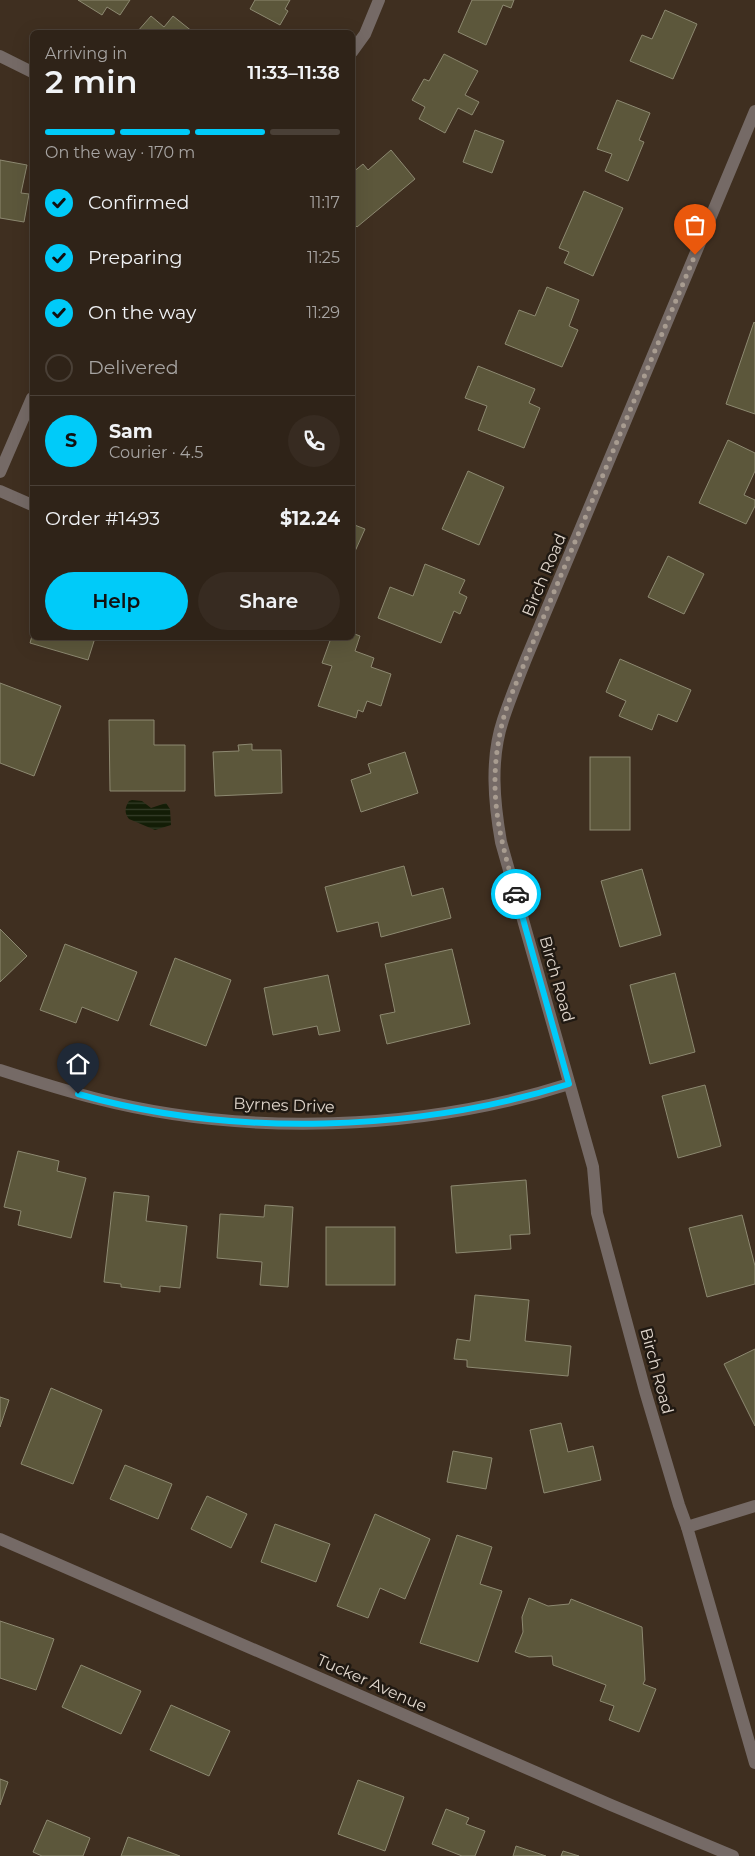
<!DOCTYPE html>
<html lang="en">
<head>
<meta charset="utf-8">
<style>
	body { margin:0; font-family:Montserrat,sans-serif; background:#372b21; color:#f1f3f6; height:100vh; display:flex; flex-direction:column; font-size:19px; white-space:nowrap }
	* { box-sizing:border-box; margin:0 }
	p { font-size:16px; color:#a7a4a2 }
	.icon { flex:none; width:28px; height:28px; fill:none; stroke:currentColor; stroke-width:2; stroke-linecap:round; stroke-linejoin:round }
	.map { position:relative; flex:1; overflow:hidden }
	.drawer { position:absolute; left:30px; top:30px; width:325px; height:610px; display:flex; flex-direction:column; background:#2f2318; border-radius:8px; box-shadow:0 5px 20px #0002,0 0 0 1px #4a4037 }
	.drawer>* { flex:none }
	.pin { position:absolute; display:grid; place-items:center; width:42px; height:42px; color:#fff; margin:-51px -21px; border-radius:50% 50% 50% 0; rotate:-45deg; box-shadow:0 0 5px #0007 }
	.pin .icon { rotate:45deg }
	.courier { position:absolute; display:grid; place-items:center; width:50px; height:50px; margin:-25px; border:4px solid #00cbf9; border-radius:50%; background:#fff; color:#222; box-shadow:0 1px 6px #0007 }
	.head em { font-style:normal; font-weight:600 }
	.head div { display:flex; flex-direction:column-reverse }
	.head { display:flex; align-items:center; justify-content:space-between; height:85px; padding:0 15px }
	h1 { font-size:32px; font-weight:600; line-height:38px }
	.bar { display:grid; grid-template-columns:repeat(4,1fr); gap:8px 5px; align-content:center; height:60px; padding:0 15px }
	.bar i { height:6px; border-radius:4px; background:#4a4037 }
	.bar .active { background:#00cbf9 }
	.bar p { grid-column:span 4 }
	.line { display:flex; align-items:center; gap:12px; padding:0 15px; border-top:1px solid #4a4037 }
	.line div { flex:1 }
	.round { display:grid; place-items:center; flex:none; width:52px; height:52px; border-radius:26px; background:#372b21 }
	ol { padding:0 15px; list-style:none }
	li { display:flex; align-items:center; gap:15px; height:55px }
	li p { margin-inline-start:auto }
	li .icon { padding:5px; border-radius:50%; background:#00cbf9; color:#111; stroke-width:4 }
	li:last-child { color:#a7a4a2 }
	li i { width:28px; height:28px; border:2px solid #4a4037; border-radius:50% }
	.cta { display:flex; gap:10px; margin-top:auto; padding:10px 15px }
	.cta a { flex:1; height:58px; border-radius:30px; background:#00cbf9; color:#111; font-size:20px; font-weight:600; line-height:58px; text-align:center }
	.cta a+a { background:#372b21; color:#f1f3f6 }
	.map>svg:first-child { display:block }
</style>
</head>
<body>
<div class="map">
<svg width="755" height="1856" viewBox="0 0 755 1856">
	<defs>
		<pattern id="water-rules" width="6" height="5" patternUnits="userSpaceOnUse" patternTransform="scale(1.25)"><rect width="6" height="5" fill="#131d06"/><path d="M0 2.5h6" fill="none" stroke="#353d29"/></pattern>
	</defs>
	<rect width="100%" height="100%" fill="#3f2f20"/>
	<path fill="url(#water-rules)" d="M132 800 142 801 151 808 166 803 170 809 171 825 155 830 129 819C124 813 125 807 129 801Z"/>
	<g fill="#5c573b" stroke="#8d8971">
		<path d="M78 0H130L120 15 107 7 102 15Z"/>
		<path d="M255 0H290L285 9 288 11 280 25 250 9Z"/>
		<path d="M472 0H514L511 8 503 5 486 45 458 32Z"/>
		<path d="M665 10 697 24 673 79 630 61 642 35 652 39Z"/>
		<path d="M151 16 164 27 173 16 193 32H137Z"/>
		<path d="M444 54 478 71 465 95 479 102 472 115 458 108 445 133 419 119 425 107 412 100 424 79 429 81Z"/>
		<path d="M617 100 650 113 639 140 644 142 628 181 605 171 612 154 597 149Z"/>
		<path d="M475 130 504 141 492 173 463 162Z"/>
		<path d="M391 150 415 179 357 227 352 222V173L363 164 368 170Z"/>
		<path d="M0 160 27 165 21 193 29 194 24 222 0 218Z"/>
		<path d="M584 191 623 208 593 276 564 263 569 252 559 248Z"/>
		<path d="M547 287 579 300 569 326 578 330 562 367 505 344 519 310 535 316Z"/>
		<path d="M754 322 755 323V414L726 404Z"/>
		<path d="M478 366 535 389 529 403 540 408 524 448 478 430 487 406 465 398Z"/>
		<path d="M728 440 755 453V471L744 495 755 500V506L746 524 699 503Z"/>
		<path d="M468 471 504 487 479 545 442 529Z"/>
		<path d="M352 524 365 529 352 558Z"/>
		<path d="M668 556 704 574 684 614 648 597Z"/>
		<path d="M425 564 465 580 459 593 467 597 460 614 454 611 441 643 378 618 390 587 413 596Z"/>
		<path d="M352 633 360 636 355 651 374 658 371 667 391 674 381 706 367 701 363 712 358 710 356 718 318 706 332 666 322 663 331 638H352Z"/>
		<path d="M32 636V638H95L88 660 30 643Z"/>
		<path d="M620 659 691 690 677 722 658 714 652 730 619 716 626 701 606 692Z"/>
		<path d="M0 683 61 706 34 776 0 763Z"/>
		<path d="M109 720H154V745H185V791H110Z"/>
		<path d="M252 744V750H281L282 793 215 796 213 752 239 751 238 745Z"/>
		<path d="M405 752 418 793 361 812 351 780 371 773 368 764Z"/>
		<rect x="590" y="757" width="40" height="73"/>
		<path d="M404 866 412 896 443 888 451 918 381 937 378 922 337 932 325 887Z"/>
		<path d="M642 869 661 935 620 947 601 881Z"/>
		<path d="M0 929 27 956 0 982Z"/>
		<path d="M65 944 137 972 118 1021 82 1007 76 1023 40 1010Z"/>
		<path d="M452 949 470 1024 387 1044 380 1015 395 1012 385 964Z"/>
		<path d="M175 958 231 980 206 1046 150 1025Z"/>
		<path d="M675 973 695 1052 650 1064 630 985Z"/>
		<path d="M328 975 340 1031 319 1035 317 1026 273 1035 264 988Z"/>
		<path d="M705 1085 721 1146 678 1158 662 1096Z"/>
		<path d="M18 1151 59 1161 57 1171 86 1178 71 1238 18 1225 21 1211 4 1207Z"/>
		<path d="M526 1180 530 1234 510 1235 511 1249 456 1253 451 1186Z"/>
		<path d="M114 1192 149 1196 146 1221 187 1226 180 1288 160 1286V1292L121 1287V1284L104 1282Z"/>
		<path d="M265 1205 293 1207 288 1287 260 1285 262 1262 217 1258 220 1214 264 1217Z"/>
		<path d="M742 1215 755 1266V1284L707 1297 689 1228Z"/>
		<rect x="326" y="1227" width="69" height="58"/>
		<path d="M475 1295 529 1300 525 1341 571 1346 568 1376 467 1367V1360L454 1359 457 1339 470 1341Z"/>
		<path d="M755 1349V1426L724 1364Z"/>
		<path d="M51 1388 102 1410 73 1484 21 1464Z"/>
		<path d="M0 1397 9 1400 0 1427Z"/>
		<path d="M561 1423 568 1452 593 1446 601 1480 544 1493 530 1430Z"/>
		<path d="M453 1451 492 1458 486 1489 447 1482Z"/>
		<path d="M125 1465 172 1484 158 1519 110 1499Z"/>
		<path d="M207 1496 247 1514 231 1548 191 1529Z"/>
		<path d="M375 1514 430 1539 405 1599 380 1588 368 1618 337 1606Z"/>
		<path d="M275 1524 330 1544 316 1582 261 1562Z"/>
		<path d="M457 1535 492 1547 480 1584 502 1591 478 1662 420 1643Z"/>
		<path d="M529 1598 548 1606 569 1604 571 1599 642 1627 645 1680 643 1684 656 1689 639 1732 609 1720 614 1706 600 1701 606 1685 553 1665 552 1656 529 1657 515 1652 523 1632 522 1617Z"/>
		<path d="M0 1621 54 1639 36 1690 0 1678Z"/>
		<path d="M81 1665 141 1691 121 1734 62 1707Z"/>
		<path d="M171 1705 230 1731 209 1776 150 1750Z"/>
		<path d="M0 1779 8 1782 0 1805Z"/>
		<path d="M358 1780 404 1797 385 1851 338 1834Z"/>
		<path d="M446 1809 469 1818 466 1824 485 1831 475 1856H462L432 1844Z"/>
		<path d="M47 1820 90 1838 83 1856H42L33 1852Z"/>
		<path d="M128 1837 180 1856H121Z"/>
		<path d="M516 1846 546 1856H513Z"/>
		<path d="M563 1851 579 1856H561Z"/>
	</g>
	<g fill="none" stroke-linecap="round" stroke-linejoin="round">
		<g stroke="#756a66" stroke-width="12">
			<path d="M352 52 365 34 379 0"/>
			<path d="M0 56 32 72"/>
			<path d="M755 111 526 659C518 679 510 699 503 720 490 759 494 802 501 842L593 1167 597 1213 645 1391 679 1505 687 1527 755 1763"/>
			<path d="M0 472 32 398"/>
			<path d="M0 491 32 505"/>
			<path d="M0 1070C31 1080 62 1090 94 1098 244 1137 422 1131 569 1084"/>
			<path d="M687 1527 755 1506"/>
			<path d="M0 1539 611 1805 733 1856"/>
		</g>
	</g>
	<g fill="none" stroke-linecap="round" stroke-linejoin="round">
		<path stroke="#a89c90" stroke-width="5" stroke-dasharray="0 9" d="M516 894C498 831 487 789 502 724 507 702 518 680 526 659L695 255"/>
		<path stroke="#00cbf9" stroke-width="6" d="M78 1094C232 1138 417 1132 569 1084L516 894"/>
	</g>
	<g text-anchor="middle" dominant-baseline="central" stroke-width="5" stroke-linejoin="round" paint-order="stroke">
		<g font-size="16" fill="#e0d6cc" stroke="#201912">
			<text transform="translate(544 575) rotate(-67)">Birch Road</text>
			<text transform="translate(557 979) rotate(74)">Birch Road</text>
			<text transform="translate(284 1105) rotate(2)">Byrnes Drive</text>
			<text transform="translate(657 1371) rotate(75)">Birch Road</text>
			<text transform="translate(372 1683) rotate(24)">Tucker Avenue</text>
		</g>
	</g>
</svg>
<div class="pin" style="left:695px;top:255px;background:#ea580c"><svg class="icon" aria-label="bag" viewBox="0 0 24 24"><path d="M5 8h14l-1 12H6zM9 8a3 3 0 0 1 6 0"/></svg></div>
<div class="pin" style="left:78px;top:1094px;background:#1f2937"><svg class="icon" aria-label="home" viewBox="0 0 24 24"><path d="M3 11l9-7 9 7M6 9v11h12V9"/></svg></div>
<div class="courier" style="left:516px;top:894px"><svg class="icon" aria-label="car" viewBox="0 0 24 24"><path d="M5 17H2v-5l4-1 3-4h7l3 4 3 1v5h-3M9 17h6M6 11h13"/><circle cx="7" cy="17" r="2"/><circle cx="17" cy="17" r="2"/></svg></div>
<section class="drawer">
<div class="head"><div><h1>2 min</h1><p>Arriving in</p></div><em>11:33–11:38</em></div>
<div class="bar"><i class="active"></i><i class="active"></i><i class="active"></i><i></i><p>On the way · 170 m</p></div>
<ol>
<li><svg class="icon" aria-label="check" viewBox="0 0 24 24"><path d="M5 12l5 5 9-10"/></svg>Confirmed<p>11:17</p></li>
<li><svg class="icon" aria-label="check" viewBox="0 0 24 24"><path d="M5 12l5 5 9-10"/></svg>Preparing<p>11:25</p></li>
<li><svg class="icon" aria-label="check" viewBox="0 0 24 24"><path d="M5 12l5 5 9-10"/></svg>On the way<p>11:29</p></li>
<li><i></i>Delivered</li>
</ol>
<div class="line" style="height:90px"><b class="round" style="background:#00cbf9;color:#111">S</b><div><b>Sam</b><p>Courier · 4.5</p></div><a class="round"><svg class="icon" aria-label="phone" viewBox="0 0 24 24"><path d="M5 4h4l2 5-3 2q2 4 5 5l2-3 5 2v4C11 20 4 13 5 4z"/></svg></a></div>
<div class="line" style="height:65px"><div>Order #1493</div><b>$12.24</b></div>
<div class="cta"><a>Help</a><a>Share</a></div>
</section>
</div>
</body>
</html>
